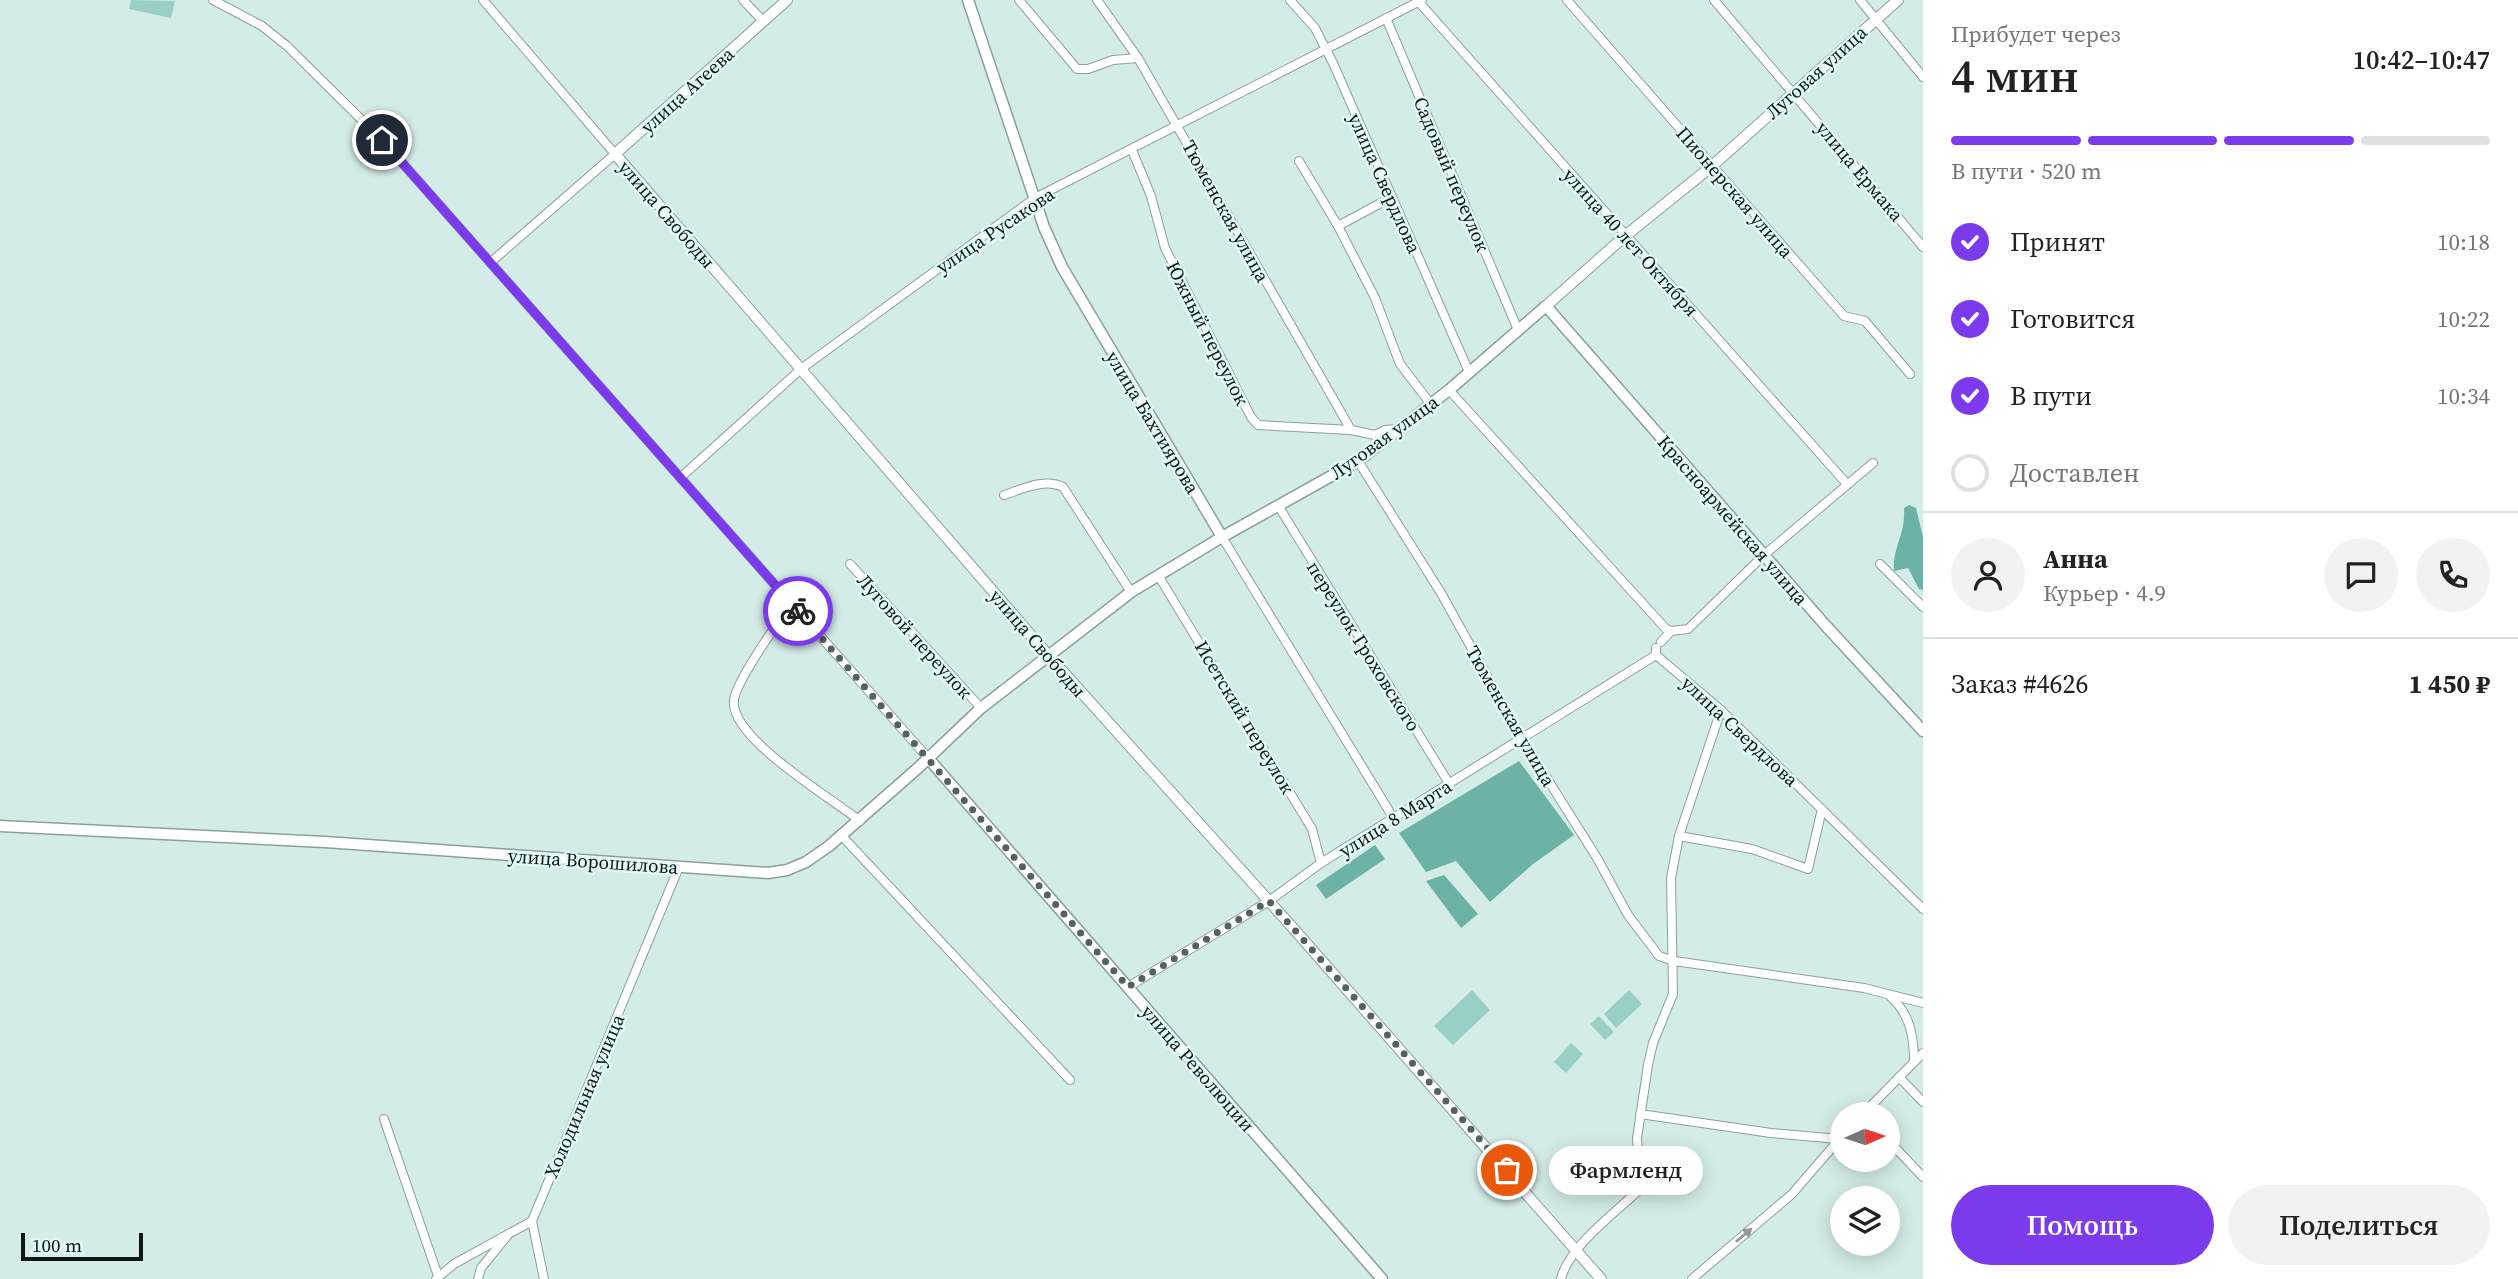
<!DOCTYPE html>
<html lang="ru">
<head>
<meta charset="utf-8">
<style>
	body { margin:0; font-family:"Source Serif 4",serif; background:#f2f2f2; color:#222; height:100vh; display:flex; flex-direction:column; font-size:26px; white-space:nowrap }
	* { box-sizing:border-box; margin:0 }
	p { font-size:23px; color:#767676 }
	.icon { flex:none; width:38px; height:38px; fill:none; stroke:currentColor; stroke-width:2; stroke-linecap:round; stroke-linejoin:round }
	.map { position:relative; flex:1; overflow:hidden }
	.drawer { display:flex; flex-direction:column; background:#fff; width:595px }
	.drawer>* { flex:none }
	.needle { width:46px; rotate:87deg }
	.buttons { position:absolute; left:1830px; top:1102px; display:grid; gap:14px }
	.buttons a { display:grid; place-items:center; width:70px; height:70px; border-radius:50%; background:#fff; box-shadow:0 4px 18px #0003; font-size:35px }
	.scale { position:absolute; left:21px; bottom:18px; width:122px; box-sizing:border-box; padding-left:7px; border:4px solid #0e1715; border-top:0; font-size:19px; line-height:24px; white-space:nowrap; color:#0e1715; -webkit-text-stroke:5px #e1f9f5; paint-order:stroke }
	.pin { position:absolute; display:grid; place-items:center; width:60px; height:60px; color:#fff; margin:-30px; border:4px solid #fff; border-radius:50%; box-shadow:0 2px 7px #0007 }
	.courier { position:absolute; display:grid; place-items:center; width:70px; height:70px; margin:-35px; border:5px solid #7c3aed; border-radius:50%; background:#fff; color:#222; box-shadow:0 2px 9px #0007 }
	.bubble { position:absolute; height:49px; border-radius:24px; background:#fff; box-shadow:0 4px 18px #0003; font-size:23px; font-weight:600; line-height:49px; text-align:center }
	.summary em { font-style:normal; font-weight:600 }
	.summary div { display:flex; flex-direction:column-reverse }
	.summary { display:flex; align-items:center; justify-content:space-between; height:119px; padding:0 28px }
	h1 { font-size:46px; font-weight:600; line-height:52px }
	.bar { display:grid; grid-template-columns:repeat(4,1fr); gap:10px 7px; align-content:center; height:84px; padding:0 28px }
	.bar i { height:9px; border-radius:5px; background:#e0e0e0 }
	.bar .current { background:#7c3aed }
	.bar p { grid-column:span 4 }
	.line { display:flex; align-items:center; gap:18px; padding:0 28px; border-top:2px solid #e0e0e0 }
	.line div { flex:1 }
	.round { display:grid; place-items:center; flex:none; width:74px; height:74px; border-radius:37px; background:#f2f2f2 }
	ol { padding:0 28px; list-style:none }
	li { display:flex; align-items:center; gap:21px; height:77px }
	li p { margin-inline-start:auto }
	li .icon { padding:7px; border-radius:50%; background:#7c3aed; color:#fff; stroke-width:4 }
	li:last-child { color:#767676 }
	li i { width:38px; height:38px; border:4px solid #e0e0e0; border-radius:50% }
	.cta { display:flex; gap:14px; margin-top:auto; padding:14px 28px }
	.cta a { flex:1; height:80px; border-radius:42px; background:#7c3aed; color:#fff; font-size:28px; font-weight:600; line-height:80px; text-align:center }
	.cta a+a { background:#f2f2f2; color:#222 }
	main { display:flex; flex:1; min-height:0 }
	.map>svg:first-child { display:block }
</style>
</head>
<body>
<main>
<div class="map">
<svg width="1923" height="1279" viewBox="0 0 1923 1279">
	<rect width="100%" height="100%" fill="#d4ece7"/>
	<g fill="#98d0c7">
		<path d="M131 0 175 1 171 18 129 9Z"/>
		<path d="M1472 990 1490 1010 1453 1045 1434 1026Z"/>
		<path d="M1629 990 1642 1004 1616 1028 1604 1014Z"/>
		<path d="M1599 1016 1614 1032 1605 1040 1590 1024Z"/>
		<path d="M1571 1043 1583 1054 1566 1073 1554 1062Z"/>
	</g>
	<g fill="#6cb2a7">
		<path d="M1909 505 1916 508 1923 537V590L1919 589 1908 568 1894 571C1892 548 1906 534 1904 508Z"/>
		<path d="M1519 761 1574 835 1533 864 1490 902 1456 861 1426 872 1399 833Z"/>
		<path d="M1375 845 1385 859 1326 899 1316 885Z"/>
		<path d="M1444 875 1478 914 1461 928 1426 881Z"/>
	</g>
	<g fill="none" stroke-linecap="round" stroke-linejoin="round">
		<defs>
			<g id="minor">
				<path d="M213 0 262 26 287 46 382 140 928 758"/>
				<path d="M483 0 615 154 491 262"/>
				<path d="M743 0 763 21"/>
				<path d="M1019 0 1077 69H1088L1113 60 1138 58 1351 430 1375 435 1385 430 1398 429"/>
				<path d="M1097 0 1138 58"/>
				<path d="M1290 0 1315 28 1333 63 1469 372"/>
				<path d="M1417 0 1846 483"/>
				<path d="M1567 0 1844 316 1865 321 1910 374"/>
				<path d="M1714 0 1923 247"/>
				<path d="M1860 0 1923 77"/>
				<path d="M1386 18 1518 330"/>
				<path d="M1132 150 1151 196 1165 248 1251 417 1258 425 1351 430"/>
				<path d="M1299 161 1338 226 1375 298 1400 364 1430 403"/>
				<path d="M1338 226 1392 197"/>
				<path d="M1449 390 1666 629 1671 631"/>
				<path d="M1358 461 1441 593 1521 737 1597 858 1628 915 1659 956 1674 961 1864 988 1923 1003"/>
				<path d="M680 478 801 369 1035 198 1422 0"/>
				<path d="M1004 495C1023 489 1044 478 1063 487L1131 592"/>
				<path d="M1279 507 1450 785"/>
				<path d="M1222 537 1394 819"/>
				<path d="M850 564 981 708"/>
				<path d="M1880 564 1923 607"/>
				<path d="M1158 575 1312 829 1321 863"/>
				<path d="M784 616C772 630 736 683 734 700 729 738 833 799 860 821"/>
				<path d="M1661 642 1671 631 1688 629 1764 555 1873 463"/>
				<path d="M1656 655 1721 710 1923 909"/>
				<path d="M841 835 1070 1080"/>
				<path d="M1679 836 1752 849 1808 869 1822 809"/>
				<path d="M1128 987 1269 901 1321 863 1656 655V648"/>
				<path d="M1890 996C1910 1014 1914 1036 1914 1062"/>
				<path d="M1899 1077 1923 1102"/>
				<path d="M1640 1114 1771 1133 1839 1139"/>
				<path d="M1862 1115 1923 1053"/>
				<path d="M384 1119 438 1276"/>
				<path d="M1888 1140 1923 1177"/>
				<path d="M532 1221 544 1279"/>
				<path d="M436 1279 454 1264 532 1221 679 867"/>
				<path d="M478 1279 481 1268 507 1236"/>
				<path d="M1561 1279C1568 1248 1613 1214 1637 1192L1640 1185 1637 1138 1648 1065 1653 1043 1673 994 1671 878 1679 836 1721 710"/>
				<path d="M1692 1279 1792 1194 1843 1135"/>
			</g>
			<g id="tertiary">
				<path d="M787 0 615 154 1048 655 1293 928 1601 1279"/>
				<path d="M1546 306 1625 236 1712 166 1898 0"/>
			</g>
			<g id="secondary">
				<path d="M968 0 1044 227 1062 267 1222 537"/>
				<path d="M928 758 1382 1279"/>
				<path d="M0 826 325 842 768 873 787 870 806 862 829 846 918 768 981 708 1131 592 1222 537 1358 461 1449 390 1546 306 1826 626 1923 731"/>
			</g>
		</defs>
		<use href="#minor" stroke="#8aa09c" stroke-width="10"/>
		<use href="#tertiary" stroke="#8aa09c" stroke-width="12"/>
		<use href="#secondary" stroke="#8aa09c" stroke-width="13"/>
		<use href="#minor" stroke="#fff" stroke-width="8"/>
		<use href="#tertiary" stroke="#fff" stroke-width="10"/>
		<use href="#secondary" stroke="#fff" stroke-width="10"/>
	</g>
	<defs><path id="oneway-solid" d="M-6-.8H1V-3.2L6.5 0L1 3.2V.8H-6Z" transform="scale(1.75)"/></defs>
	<use fill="#939796" href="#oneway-solid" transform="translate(1744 1235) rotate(-40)"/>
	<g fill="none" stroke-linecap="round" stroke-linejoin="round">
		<path stroke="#53625e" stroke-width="7" stroke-dasharray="0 12.6" d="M798 611 1128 987 1269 901 1507 1170"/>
		<path stroke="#7c3aed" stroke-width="9" d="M382 140 798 611"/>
	</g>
	<g text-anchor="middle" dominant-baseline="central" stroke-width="5" stroke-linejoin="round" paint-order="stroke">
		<g font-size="19" fill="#0e1715" stroke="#e1f9f5">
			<text transform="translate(1816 72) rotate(-42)">Луговая улица</text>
			<text transform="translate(687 90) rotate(-42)">улица Агеева</text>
			<text transform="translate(1860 171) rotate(50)">улица Ермака</text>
			<text transform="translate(1452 174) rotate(67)">Садовый переулок</text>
			<text transform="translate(1385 183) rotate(66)">улица Свердлова</text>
			<text transform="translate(1735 192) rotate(49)">Пионерская улица</text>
			<text transform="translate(1226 211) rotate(61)">Тюменская улица</text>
			<text transform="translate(667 214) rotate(49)">улица Свободы</text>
			<text transform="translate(995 230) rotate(-34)">улица Русакова</text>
			<text transform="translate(1631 242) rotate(48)">улица 40 лет Октября</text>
			<text transform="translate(1208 333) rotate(63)">Южный переулок</text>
			<text transform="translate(1153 422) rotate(59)">улица Бахтиярова</text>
			<text transform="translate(1384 437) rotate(-36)">Луговая улица</text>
			<text transform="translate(1733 520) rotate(49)">Красноармейская улица</text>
			<text transform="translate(915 636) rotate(48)">Луговой переулок</text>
			<text transform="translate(1038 643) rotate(49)">улица Свободы</text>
			<text transform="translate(1364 646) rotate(58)">переулок Гроховского</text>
			<text transform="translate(1511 716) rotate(60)">Тюменская улица</text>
			<text transform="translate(1245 717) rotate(59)">Исетский переулок</text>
			<text transform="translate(1740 731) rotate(43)">улица Свердлова</text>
			<text transform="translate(1395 818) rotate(-32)">улица 8 Марта</text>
			<text transform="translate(593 861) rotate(4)">улица Ворошилова</text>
			<text transform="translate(1198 1068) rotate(49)">улица Революции</text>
			<text transform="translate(584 1096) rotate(-67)">Холодильная улица</text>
		</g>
	</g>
</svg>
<div class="buttons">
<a><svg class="needle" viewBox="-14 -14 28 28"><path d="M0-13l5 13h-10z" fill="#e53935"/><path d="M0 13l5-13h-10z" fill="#767676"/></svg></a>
<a><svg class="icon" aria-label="layers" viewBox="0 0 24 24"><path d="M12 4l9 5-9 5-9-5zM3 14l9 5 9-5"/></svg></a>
</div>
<div class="scale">100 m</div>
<div class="pin" style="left:1507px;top:1170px;background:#ea580c"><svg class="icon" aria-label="bag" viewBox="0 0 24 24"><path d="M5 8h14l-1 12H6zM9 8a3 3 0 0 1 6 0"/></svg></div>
<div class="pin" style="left:382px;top:140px;background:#1f2937"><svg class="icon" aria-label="home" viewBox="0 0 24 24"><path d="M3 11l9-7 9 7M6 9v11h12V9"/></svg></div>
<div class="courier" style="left:798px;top:611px"><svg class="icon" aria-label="bike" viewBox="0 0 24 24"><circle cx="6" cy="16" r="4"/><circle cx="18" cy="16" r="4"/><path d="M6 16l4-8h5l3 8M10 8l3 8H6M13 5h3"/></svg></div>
<div class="bubble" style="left:1549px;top:1146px;width:154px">Фармленд</div>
</div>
<section class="drawer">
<div class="summary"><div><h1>4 мин</h1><p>Прибудет через</p></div><em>10:42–10:47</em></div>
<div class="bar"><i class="current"></i><i class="current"></i><i class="current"></i><i></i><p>В пути · 520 m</p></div>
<ol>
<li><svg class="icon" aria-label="check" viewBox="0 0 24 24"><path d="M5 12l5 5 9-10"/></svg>Принят<p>10:18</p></li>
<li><svg class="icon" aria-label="check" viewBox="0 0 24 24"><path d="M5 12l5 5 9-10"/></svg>Готовится<p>10:22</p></li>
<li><svg class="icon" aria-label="check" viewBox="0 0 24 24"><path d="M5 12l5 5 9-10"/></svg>В пути<p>10:34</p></li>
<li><i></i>Доставлен</li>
</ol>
<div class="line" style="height:126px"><a class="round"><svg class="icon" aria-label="person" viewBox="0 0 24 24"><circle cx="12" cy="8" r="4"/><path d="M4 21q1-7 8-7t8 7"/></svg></a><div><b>Анна</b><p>Курьер · 4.9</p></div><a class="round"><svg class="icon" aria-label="chat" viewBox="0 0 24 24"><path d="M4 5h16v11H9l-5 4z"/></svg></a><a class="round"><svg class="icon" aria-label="phone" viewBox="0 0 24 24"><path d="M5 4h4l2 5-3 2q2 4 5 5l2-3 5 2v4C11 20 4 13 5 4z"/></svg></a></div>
<div class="line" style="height:91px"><div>Заказ #4626</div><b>1 450 ₽</b></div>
<div class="cta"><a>Помощь</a><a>Поделиться</a></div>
</section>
</main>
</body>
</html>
